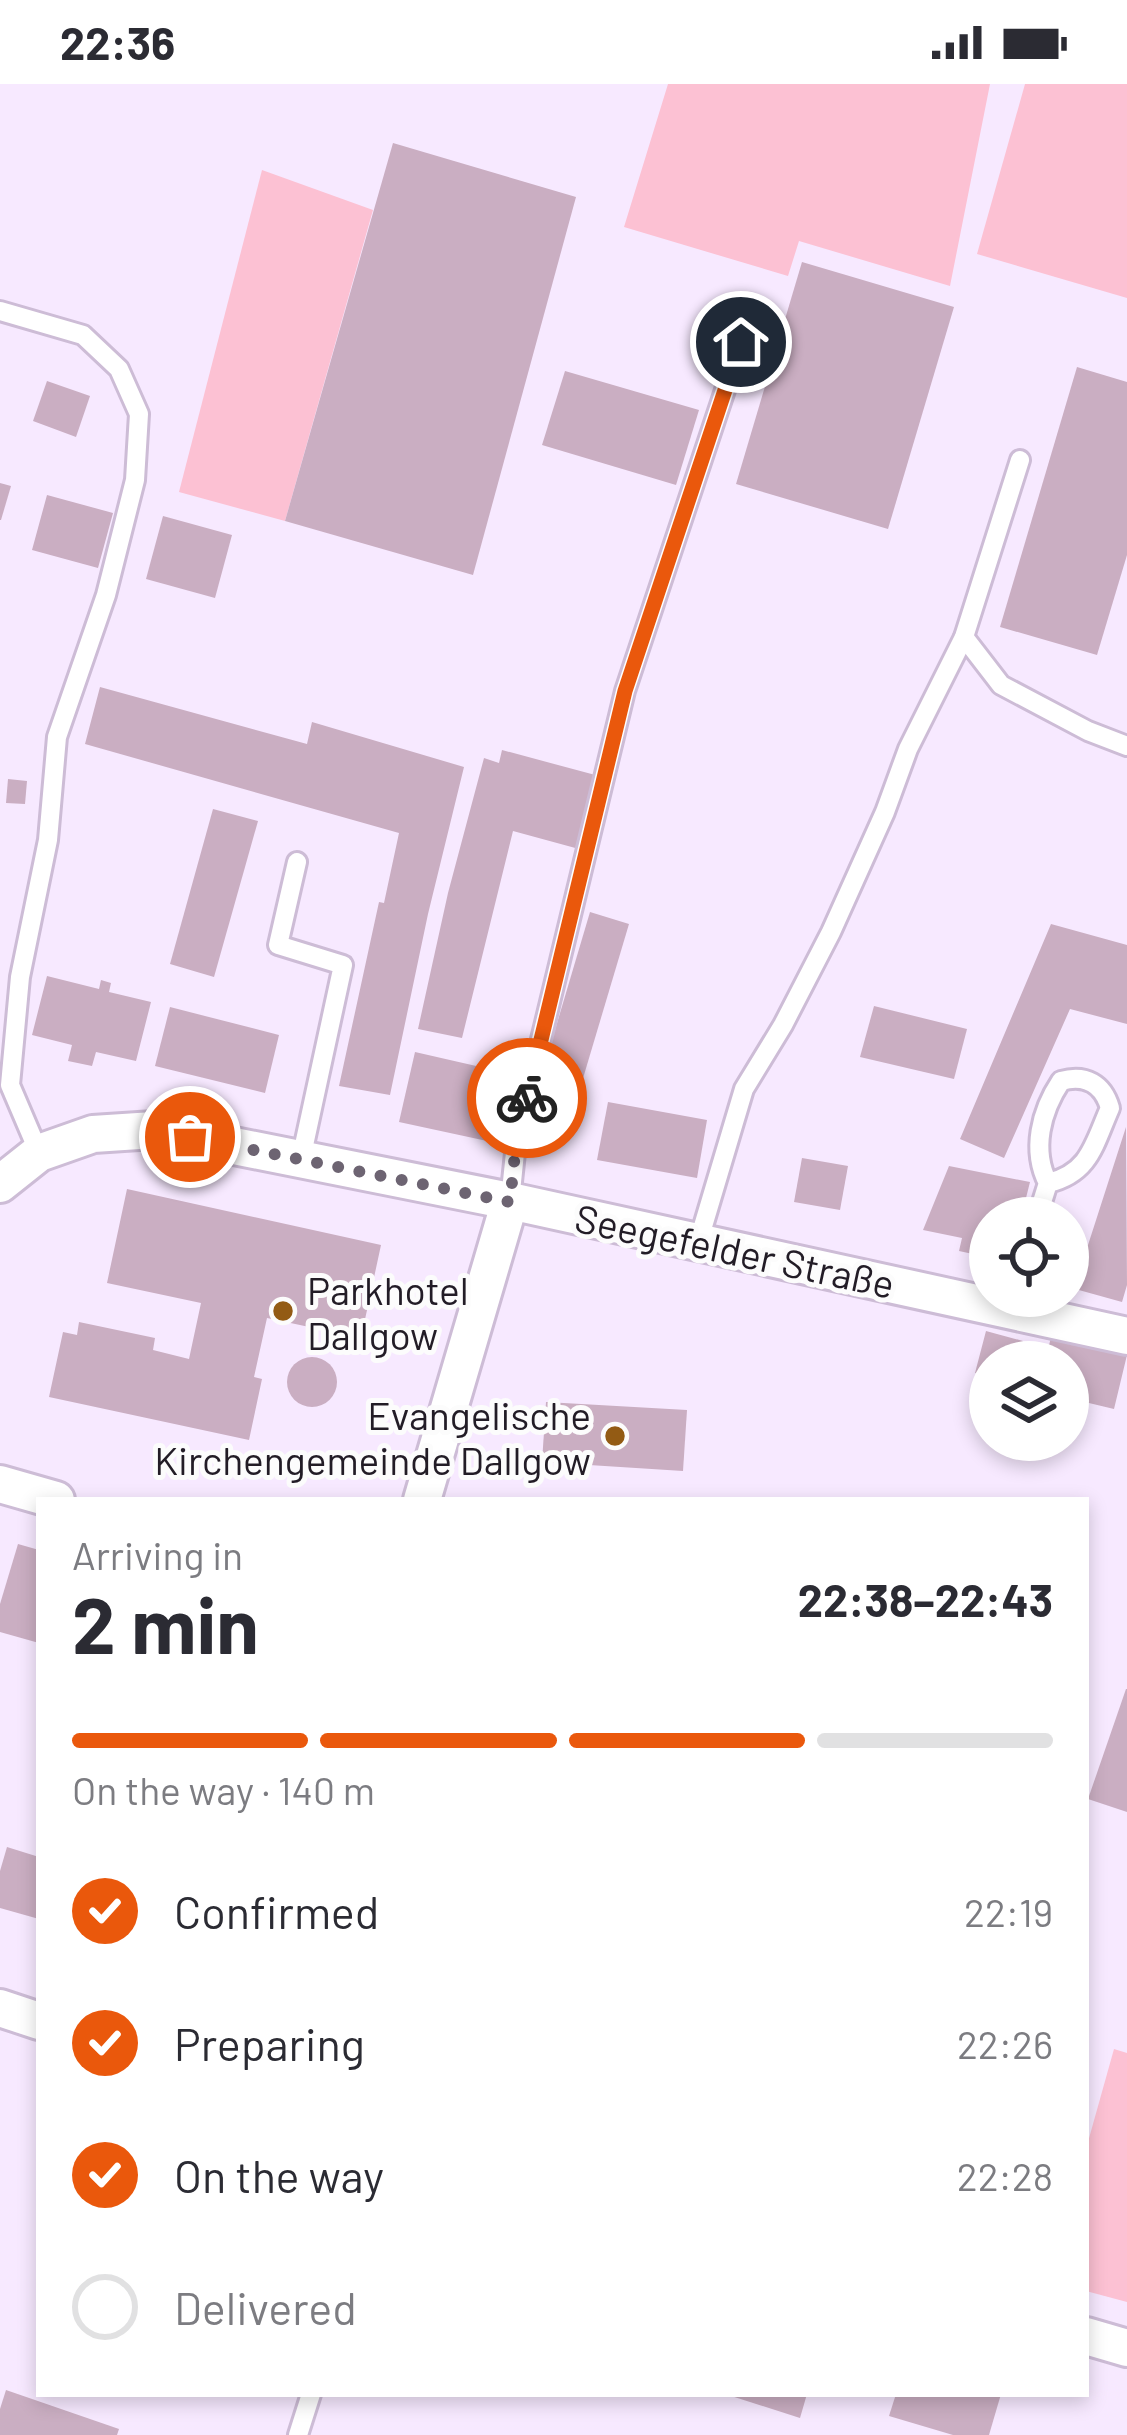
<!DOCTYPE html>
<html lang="en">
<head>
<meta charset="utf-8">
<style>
	body { margin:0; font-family:Barlow,sans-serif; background:#f2f2f3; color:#2b2b33; height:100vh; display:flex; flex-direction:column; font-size:45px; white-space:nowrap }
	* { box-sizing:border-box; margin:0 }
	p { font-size:39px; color:#7c7c81 }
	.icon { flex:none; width:66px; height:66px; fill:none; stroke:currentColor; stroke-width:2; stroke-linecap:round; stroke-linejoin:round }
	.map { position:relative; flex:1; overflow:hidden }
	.side { position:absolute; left:36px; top:1413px; width:1053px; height:900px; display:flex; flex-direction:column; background:#fff; border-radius:0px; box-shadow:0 6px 18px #0003 }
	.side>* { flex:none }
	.tools { position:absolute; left:969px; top:1113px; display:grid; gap:24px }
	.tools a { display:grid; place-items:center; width:120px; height:120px; border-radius:50%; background:#fff; box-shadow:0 6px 18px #0003; font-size:60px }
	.pin { position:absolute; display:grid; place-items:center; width:102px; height:102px; color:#fff; margin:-51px; border:6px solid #fff; border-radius:50%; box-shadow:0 3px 12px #0007 }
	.courier { position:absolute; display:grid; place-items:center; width:120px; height:120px; margin:-60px; border:9px solid #ea580c; border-radius:50%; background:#fff; color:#222; box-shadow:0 3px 15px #0007 }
	.summary em { font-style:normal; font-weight:700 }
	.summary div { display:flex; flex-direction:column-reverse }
	.summary { display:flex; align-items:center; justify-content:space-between; height:204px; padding:0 36px }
	h1 { font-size:78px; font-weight:700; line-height:90px }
	.bar { display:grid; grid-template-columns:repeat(4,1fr); gap:18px 12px; align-content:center; height:144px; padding:0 36px }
	.bar i { height:15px; border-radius:9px; background:#e1e1e2 }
	.bar .on { background:#ea580c }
	.bar p { grid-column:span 4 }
	ol { padding:0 36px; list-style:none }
	li { display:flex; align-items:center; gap:36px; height:132px }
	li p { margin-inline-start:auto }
	li .icon { padding:12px; border-radius:50%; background:#ea580c; color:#fff; stroke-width:4 }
	li:last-child { color:#7c7c81 }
	li i { width:66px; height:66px; border:6px solid #e1e1e2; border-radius:50% }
	.status { display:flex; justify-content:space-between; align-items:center; height:84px; padding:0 60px; background:#fff; direction:ltr }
	.status svg { height:33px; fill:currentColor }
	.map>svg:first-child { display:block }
</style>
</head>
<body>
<div class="status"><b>22:36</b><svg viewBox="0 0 49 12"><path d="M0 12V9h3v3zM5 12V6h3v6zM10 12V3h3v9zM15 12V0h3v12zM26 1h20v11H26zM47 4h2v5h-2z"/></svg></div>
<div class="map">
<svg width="1127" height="2351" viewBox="0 0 1127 2351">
	<rect width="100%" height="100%" fill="#f7e9ff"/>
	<g fill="#fcc1d3">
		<path d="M668 0H990L950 202 799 157 788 192 624 143Z"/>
		<path d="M1025 0H1127V214L977 170Z"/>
		<path d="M262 86 373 126 285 437 179 408Z"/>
		<path d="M1114 1965 1127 1969V2218L1086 2207V2065Z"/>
	</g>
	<g fill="#caaec2">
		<path d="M393 59 576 113 473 491 285 437Z"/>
		<path d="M802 178 954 223 888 445 736 400Z"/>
		<path d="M1077 283 1127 298V471L1097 571 1000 543Z"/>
		<path d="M565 287 699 326 676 401 542 361Z"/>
		<path d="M47 297 90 312 76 353 33 337Z"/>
		<path d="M0 399 11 402 1 436H0Z"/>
		<path d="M47 411 113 429 98 484 32 466Z"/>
		<path d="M163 432 232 451 215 514 146 495Z"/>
		<path d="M100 603 307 660 312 638 464 683 428 830 390 1011 339 1002 379 818 384 819 399 749 85 660Z"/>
		<path d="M502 666 599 692 579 765 513 747 462 954 418 945 448 809 484 674 499 679Z"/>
		<path d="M8 695 27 697 25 720 6 719Z"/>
		<path d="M213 725 258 737 214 893 170 880Z"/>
		<path d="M590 828 629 840 567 1048 528 1037Z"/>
		<path d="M1051 840 1127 861V940L1070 925 1004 1074 960 1055Z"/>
		<path d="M47 892 99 905 101 896 111 899 109 908 151 918 136 977 96 968 92 982 68 977 72 961 32 951Z"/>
		<path d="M874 922 967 945 954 995 860 973Z"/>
		<path d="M170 923 279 951 265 1009 155 982Z"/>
		<path d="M415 968 516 991 501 1060 399 1038Z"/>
		<path d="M608 1018 707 1036 697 1094 597 1076Z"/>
		<path d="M1126 1043 1127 1201 1122 1218 1068 1203V1155L1088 1161Z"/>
		<path d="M802 1074 848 1082 840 1126 794 1118Z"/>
		<path d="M949 1082 1030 1098 1021 1134H990V1161L985 1159 982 1172 959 1167 962 1154 923 1146Z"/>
		<path d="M127 1105 381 1161 361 1254 267 1234 254 1293 262 1295 249 1356 49 1313 63 1248 77 1251 79 1238 155 1254 153 1266 189 1275 201 1219 107 1199Z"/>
		<path d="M986 1247 1023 1257 1017 1278H990V1293L975 1289Z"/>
		<path d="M1051 1253 1127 1271 1114 1325 1068 1314V1278H1045Z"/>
		<circle cx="312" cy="1298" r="25"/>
		<path d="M546 1318 687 1326 683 1387 542 1378Z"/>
		<path d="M18 1460 39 1466V1559L0 1548V1520Z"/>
		<path d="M1126 1605H1127V1728L1088 1715Z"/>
		<path d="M7 1763 39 1773V1835L0 1824V1787Z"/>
		<path d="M6 2306 119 2345 117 2351H0V2325Z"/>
		<path d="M725 2310H807L800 2334Z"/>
		<path d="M896 2310H1001L989 2351H953L889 2332Z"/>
	</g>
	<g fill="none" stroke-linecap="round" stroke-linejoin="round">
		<defs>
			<g id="lane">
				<path d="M0 227 83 251 119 285 139 330 135 396 106 511 57 653 48 756 20 893 10 1001 39 1069"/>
				<path d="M964 553 1001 601 1088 647 1127 662"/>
				<path d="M297 778 278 861 343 881 301 1075"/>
				<path d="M510 1117 516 1059 625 607 741 258"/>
				<path d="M1037 1134 1048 1099C1031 1066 1041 1027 1061 997 1086 990 1103 1000 1110 1024 1094 1060 1090 1089 1048 1099"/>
				<path d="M698 1159 744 1005 783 941 831 848 885 728 908 665 964 553 1020 376"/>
				<path d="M298 2351 311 2310"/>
			</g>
			<g id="street">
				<path d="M0 1100 39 1069 93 1050 154 1046 510 1117 1127 1252"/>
				<path d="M0 1400 56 1416"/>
				<path d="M422 1416 510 1117"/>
				<path d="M0 1924 39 1937"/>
				<path d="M1086 2252 1127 2264"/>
			</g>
		</defs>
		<use href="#lane" stroke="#cdbcd6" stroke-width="24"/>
		<use href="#street" stroke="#cdbcd6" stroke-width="42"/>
		<use href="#lane" stroke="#fff" stroke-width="18"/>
		<use href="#street" stroke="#fff" stroke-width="36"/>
	</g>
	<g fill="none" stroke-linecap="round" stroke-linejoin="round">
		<path stroke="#6d6472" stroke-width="12" stroke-dasharray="0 21.6" d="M190 1053 510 1118 516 1059 527 1014"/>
		<path stroke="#ea580c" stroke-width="15" d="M527 1014 625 607 741 258"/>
	</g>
	<g fill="#935b14" stroke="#fcfcfc" stroke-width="4.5">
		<circle cx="283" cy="1227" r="12"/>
		<circle cx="615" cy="1352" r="12"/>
	</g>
	<g text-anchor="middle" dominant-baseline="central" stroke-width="10" stroke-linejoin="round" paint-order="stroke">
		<g font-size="39" fill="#221c26" stroke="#fcfcfc">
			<text transform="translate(735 1166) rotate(12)">Seegefelder Straße</text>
		</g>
		<g font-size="39" fill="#221c26" stroke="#fcfcfc" text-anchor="start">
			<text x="307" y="1205">Parkhotel<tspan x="307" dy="45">Dallgow</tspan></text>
			<text x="591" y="1330" text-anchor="end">Evangelische<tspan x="591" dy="45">Kirchengemeinde Dallgow</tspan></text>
		</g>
	</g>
</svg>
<div class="tools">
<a><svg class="icon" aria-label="locate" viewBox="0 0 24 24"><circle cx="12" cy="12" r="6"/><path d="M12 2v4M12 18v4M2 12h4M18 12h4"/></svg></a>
<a><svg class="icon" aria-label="layers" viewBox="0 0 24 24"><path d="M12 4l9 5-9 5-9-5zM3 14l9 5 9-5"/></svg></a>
</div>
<div class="pin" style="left:190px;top:1053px;background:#ea580c"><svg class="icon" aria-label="bag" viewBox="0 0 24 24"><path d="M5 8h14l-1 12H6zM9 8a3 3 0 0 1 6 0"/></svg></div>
<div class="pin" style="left:741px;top:258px;background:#1f2937"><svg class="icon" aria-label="home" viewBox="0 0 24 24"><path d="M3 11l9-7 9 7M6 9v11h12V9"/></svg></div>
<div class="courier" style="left:527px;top:1014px"><svg class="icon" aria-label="bike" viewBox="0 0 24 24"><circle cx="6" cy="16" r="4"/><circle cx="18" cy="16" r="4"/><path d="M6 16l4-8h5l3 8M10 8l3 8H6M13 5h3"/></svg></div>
<section class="side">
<div class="summary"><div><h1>2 min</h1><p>Arriving in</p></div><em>22:38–22:43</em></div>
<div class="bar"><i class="on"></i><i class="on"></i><i class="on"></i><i></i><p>On the way · 140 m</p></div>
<ol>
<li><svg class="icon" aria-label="check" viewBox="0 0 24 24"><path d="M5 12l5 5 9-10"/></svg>Confirmed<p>22:19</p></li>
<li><svg class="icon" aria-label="check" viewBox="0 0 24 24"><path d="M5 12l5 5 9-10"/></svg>Preparing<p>22:26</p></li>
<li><svg class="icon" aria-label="check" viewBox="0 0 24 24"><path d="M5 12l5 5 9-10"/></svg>On the way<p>22:28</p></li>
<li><i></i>Delivered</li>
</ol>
</section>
</div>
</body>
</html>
